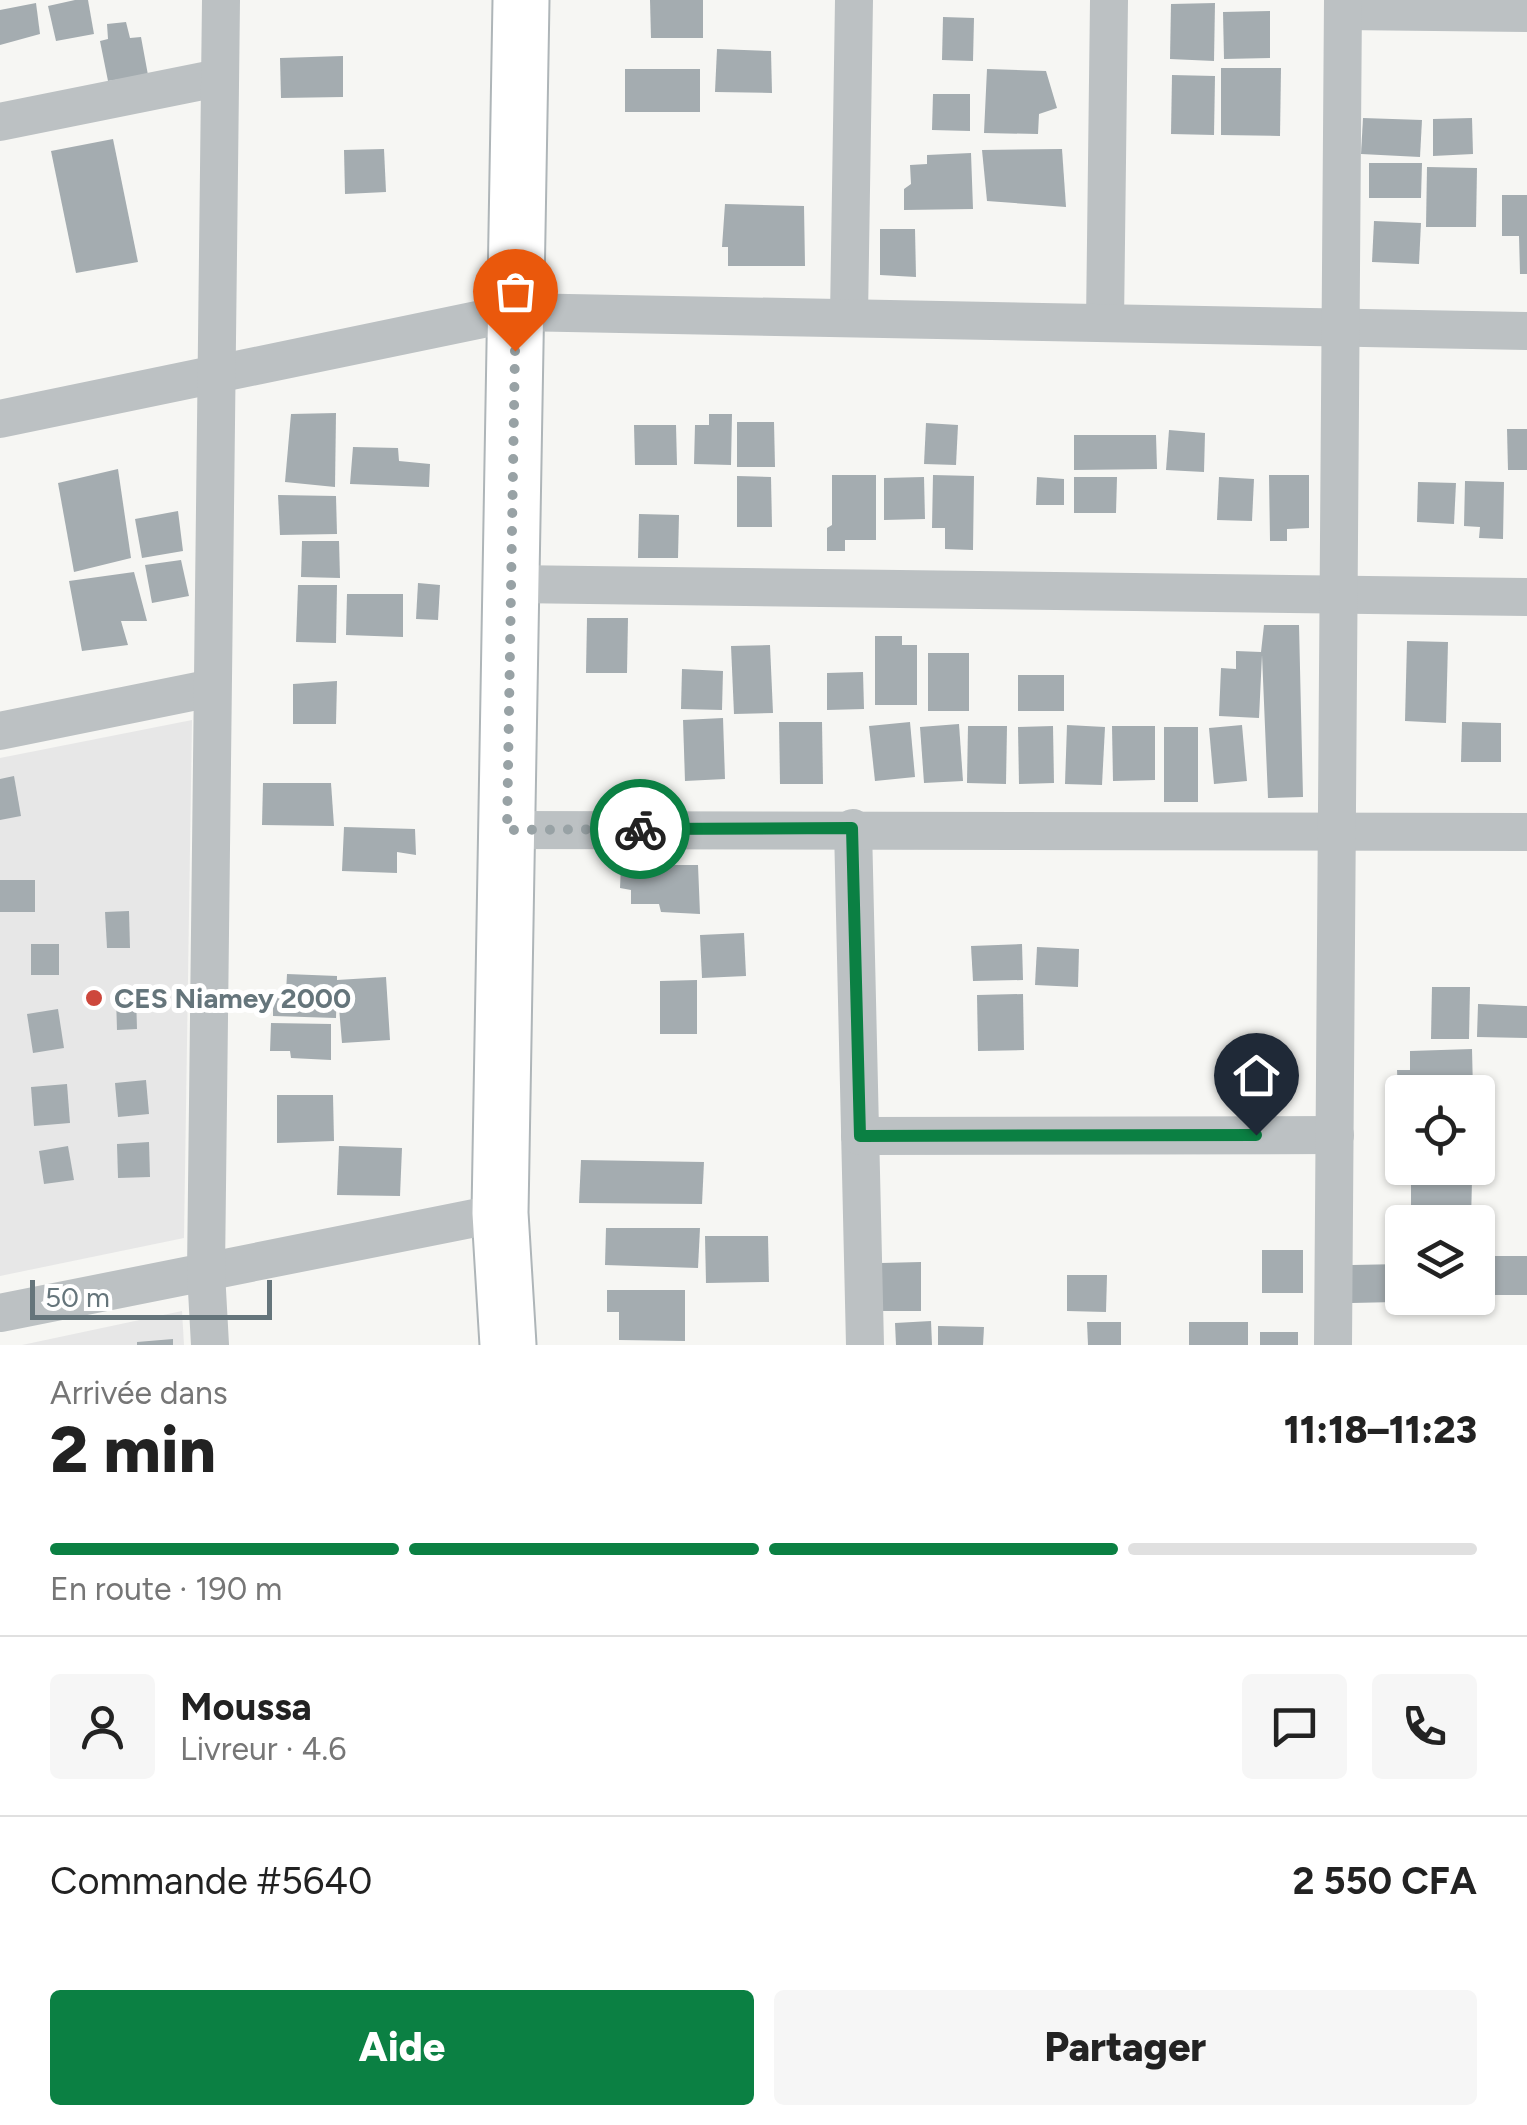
<!DOCTYPE html>
<html lang="fr">
<head>
<meta charset="utf-8">
<style>
	body { margin:0; font-family:Figtree,sans-serif; background:#f6f6f6; color:#222; height:100vh; display:flex; flex-direction:column; font-size:38px; white-space:nowrap }
	* { box-sizing:border-box; margin:0 }
	p { font-size:32px; color:#767676 }
	.icon { flex:none; width:55px; height:55px; fill:none; stroke:currentColor; stroke-width:2; stroke-linecap:round; stroke-linejoin:round }
	.map { position:relative; height:1345px; overflow:hidden }
	.panel { display:flex; flex-direction:column; background:#fff; flex:1 }
	.panel>* { flex:none }
	.controls { position:absolute; left:1385px; top:1075px; display:grid; gap:20px }
	.controls a { display:grid; place-items:center; width:110px; height:110px; border-radius:10px; background:#fff; box-shadow:0 2px 8px #0004; font-size:50px }
	.scale { position:absolute; left:30px; bottom:25px; width:242px; box-sizing:border-box; padding-left:10px; border:5px solid #65757b; border-top:0; font-size:28px; line-height:35px; white-space:nowrap; color:#65757b; -webkit-text-stroke:8px #fff; paint-order:stroke }
	.pin { position:absolute; display:grid; place-items:center; width:85px; height:85px; color:#fff; margin:-102px -42px; border-radius:50% 50% 50% 0; rotate:-45deg; box-shadow:0 0 10px #0007 }
	.pin .icon { rotate:45deg }
	.courier { position:absolute; display:grid; place-items:center; width:100px; height:100px; margin:-50px; border:8px solid #0b8043; border-radius:50%; background:#fff; color:#222; box-shadow:0 2px 12px #0007 }
	.head em { font-style:normal; font-weight:800 }
	.head div { display:flex; flex-direction:column-reverse }
	.head { display:flex; align-items:center; justify-content:space-between; height:170px; padding:0 50px }
	h1 { font-size:65px; font-weight:800; line-height:75px }
	.bar { display:grid; grid-template-columns:repeat(4,1fr); gap:15px 10px; align-content:center; height:120px; padding:0 50px }
	.bar i { height:12px; border-radius:8px; background:#e0e0e0 }
	.bar .active { background:#0b8043 }
	.bar p { grid-column:span 4 }
	.line { display:flex; align-items:center; gap:25px; padding:0 50px; border-top:2px solid #e0e0e0 }
	.line div { flex:1 }
	.round { display:grid; place-items:center; flex:none; width:105px; height:105px; border-radius:10px; background:#f6f6f6 }
	.button { display:flex; gap:20px; margin-top:auto; padding:20px 50px }
	.button a { flex:1; height:115px; border-radius:10px; background:#0b8043; color:#fff; font-size:40px; font-weight:800; line-height:115px; text-align:center }
	.button a+a { background:#f6f6f6; color:#222 }
	.map>svg:first-child { display:block }
</style>
</head>
<body>
<div class="map">
<svg width="1527" height="1345" viewBox="0 0 1527 1345">
	<rect width="100%" height="100%" fill="#f6f6f3"/>
	<g fill="#e7e7e7">
		<path d="M192 720 184 1238 0 1276V758Z"/>
		<path d="M182 1311 184 1345H22Z"/>
	</g>
	<g fill="#a4acb0">
		<path d="M75 0H88L94 34 56 41 48 6Z"/>
		<path d="M650 0H703V38H651Z"/>
		<path d="M36 3 40 34 0 45V10Z"/>
		<path d="M1215 3 1214 61 1170 59 1171 4Z"/>
		<path d="M1270 11V58L1224 59 1223 12Z"/>
		<path d="M943 17 974 18 973 61 942 60Z"/>
		<path d="M126 22 130 38 141 37 148 75 108 81 100 41 108 39 107 24Z"/>
		<path d="M717 49 771 51 772 93 715 92Z"/>
		<path d="M343 56V97L281 98 280 58Z"/>
		<path d="M1221 68H1281L1280 136 1221 135Z"/>
		<rect x="625" y="69" width="75" height="43"/>
		<path d="M987 69 1046 71 1057 108 1039 114 1038 134 984 133Z"/>
		<path d="M1172 75 1215 76 1214 135 1171 134Z"/>
		<path d="M933 94H970V131L932 130Z"/>
		<path d="M1363 118 1422 120 1420 157 1361 154Z"/>
		<path d="M1472 118 1473 154 1433 156V119Z"/>
		<path d="M113 139 138 262 76 273 51 151Z"/>
		<path d="M384 149 386 192 345 194 344 150Z"/>
		<path d="M1062 149 1066 207 987 201 982 150Z"/>
		<path d="M971 153 973 209 904 210V189L911 184 910 165 927 164V155Z"/>
		<path d="M1369 163H1422L1421 198H1369Z"/>
		<path d="M1427 167 1477 168 1476 227H1426Z"/>
		<path d="M1502 195H1527V274H1520L1519 236H1502Z"/>
		<path d="M725 204 804 206 805 266H728V247H722Z"/>
		<path d="M1374 221 1421 223 1419 264 1372 262Z"/>
		<path d="M880 229H915L916 277 880 275Z"/>
		<path d="M336 413 335 487 285 482 291 414Z"/>
		<path d="M709 414H732L731 465 694 464 695 425H709Z"/>
		<path d="M737 422H774L775 467H737Z"/>
		<path d="M926 423 958 425 956 465 924 464Z"/>
		<path d="M634 425H676L677 465H635Z"/>
		<path d="M1507 429H1527V470H1508Z"/>
		<path d="M1169 430 1205 433 1204 472 1166 470Z"/>
		<path d="M1074 435H1156L1157 469 1074 470Z"/>
		<path d="M353 447 398 448 399 461 430 464 429 487 350 484Z"/>
		<path d="M118 469 131 558 74 572 58 483Z"/>
		<path d="M832 475H876V540H845V551H827V528L832 525Z"/>
		<path d="M933 475 974 476 973 550 945 549V528H932Z"/>
		<path d="M1269 475H1309V528L1287 529V541H1270Z"/>
		<path d="M737 476 771 477 772 527H737Z"/>
		<path d="M924 477 925 519 884 520V478Z"/>
		<path d="M1037 477 1064 479V505H1036Z"/>
		<path d="M1074 477H1117L1116 513H1074Z"/>
		<path d="M1219 477 1254 479 1252 521 1217 520Z"/>
		<path d="M1465 481 1504 482 1503 539 1479 538 1480 527 1464 526Z"/>
		<path d="M1418 482 1456 483 1454 524 1417 522Z"/>
		<path d="M278 495 336 496 337 534 280 535Z"/>
		<path d="M178 511 183 551 142 558 135 519Z"/>
		<path d="M639 514 679 515 678 558H638Z"/>
		<path d="M302 541H339L340 578 301 577Z"/>
		<path d="M181 560 189 596 152 603 145 565Z"/>
		<path d="M134 572 147 621H121L128 645 82 651 69 581Z"/>
		<path d="M418 583 440 585 438 620 416 619Z"/>
		<path d="M298 585H337L336 643 296 642Z"/>
		<path d="M347 594H403V637L346 635Z"/>
		<path d="M587 618H628L627 673H586Z"/>
		<path d="M1264 625H1299L1303 797 1268 798 1262 655 1259 718 1219 716 1221 668 1236 669V651L1261 652Z"/>
		<path d="M875 636H902V645H917V705H875Z"/>
		<path d="M1407 641 1448 642 1446 723 1405 721Z"/>
		<path d="M770 645 773 713 734 714 731 646Z"/>
		<rect x="928" y="653" width="41" height="58"/>
		<path d="M682 669 723 671 722 710 681 709Z"/>
		<path d="M863 672 864 709 827 710V673Z"/>
		<rect x="1018" y="675" width="46" height="36"/>
		<path d="M337 681 336 724H293V684Z"/>
		<path d="M723 718 725 779 685 781 683 720Z"/>
		<path d="M779 722H822L823 784H780Z"/>
		<path d="M910 722 915 777 875 781 869 726Z"/>
		<path d="M1462 722 1501 723V762H1461Z"/>
		<path d="M959 724 963 781 924 783 920 727Z"/>
		<path d="M1067 725 1105 727 1102 785 1065 784Z"/>
		<path d="M1242 725 1247 781 1214 784 1209 728Z"/>
		<path d="M968 726H1007L1006 784 967 783Z"/>
		<path d="M1053 726 1054 783 1019 784 1018 727Z"/>
		<path d="M1112 726H1155V780L1113 781Z"/>
		<rect x="1164" y="727" width="34" height="75"/>
		<path d="M14 776 21 816 0 820V779Z"/>
		<path d="M263 783H331L334 826 262 825Z"/>
		<path d="M344 827 415 829 416 855 397 852V873L342 871Z"/>
		<path d="M621 865H698L700 914 661 912 659 904H631V890L620 888Z"/>
		<rect x="0" y="880" width="35" height="32"/>
		<path d="M129 911 130 948H107L105 912Z"/>
		<path d="M744 933 746 976 702 978 700 935Z"/>
		<rect x="31" y="944" width="28" height="31"/>
		<path d="M1022 944 1023 980 973 981 971 946Z"/>
		<path d="M1037 947 1079 949 1078 987 1035 985Z"/>
		<path d="M287 974 337 976V980L386 977 390 1040 342 1043 337 984 336 1018 273 1016V993L286 992Z"/>
		<path d="M697 980V1034H660V981Z"/>
		<path d="M1432 987H1470L1469 1039H1431Z"/>
		<path d="M1023 994 1024 1050 978 1051 977 995Z"/>
		<path d="M136 996 137 1029 117 1030 116 997Z"/>
		<path d="M1478 1004 1527 1006V1038L1477 1037Z"/>
		<path d="M58 1009 64 1048 33 1053 27 1014Z"/>
		<path d="M271 1023 331 1024V1060L291 1058 290 1051H270Z"/>
		<path d="M1472 1049 1473 1091 1398 1093 1397 1070H1410V1051Z"/>
		<path d="M146 1080 149 1114 118 1117 115 1083Z"/>
		<path d="M67 1084 70 1123 34 1126 31 1087Z"/>
		<path d="M277 1095H333L334 1141 277 1143Z"/>
		<path d="M149 1142 150 1177 118 1178 117 1144Z"/>
		<path d="M68 1146 74 1180 44 1184 39 1151Z"/>
		<path d="M339 1146 402 1148 400 1196 337 1195Z"/>
		<path d="M581 1160 704 1162 702 1204 579 1203Z"/>
		<path d="M1411 1179H1472L1471 1222H1411Z"/>
		<path d="M606 1228H700L698 1268 605 1265Z"/>
		<path d="M705 1236H768L769 1282 706 1283Z"/>
		<rect x="1262" y="1250" width="41" height="43"/>
		<path d="M1485 1256H1527V1295H1483Z"/>
		<path d="M921 1262V1311H881V1263Z"/>
		<path d="M1402 1264V1298H1438V1301L1352 1303V1265Z"/>
		<path d="M1067 1275H1107L1106 1312 1067 1311Z"/>
		<path d="M607 1290H685V1341L619 1340V1312H607Z"/>
		<path d="M931 1321 932 1345H896L895 1323Z"/>
		<path d="M1087 1322H1121V1345H1088Z"/>
		<rect x="1189" y="1322" width="59" height="23"/>
		<path d="M938 1326 984 1327 983 1345H938Z"/>
		<rect x="1260" y="1332" width="38" height="13"/>
		<path d="M173 1339V1345H137V1342Z"/>
	</g>
	<g fill="none" stroke-linecap="round" stroke-linejoin="round">
		<defs>
			<path id="secondary" d="M508 1345 500 1213 521 0"/>
		</defs>
		<use href="#secondary" stroke="#aeb5b8" stroke-width="59"/>
		<g stroke="#bcc1c3" stroke-width="38">
			<path d="M1343 11 1527 13"/>
			<path d="M0 122 218 78"/>
			<path d="M849 317 854 0"/>
			<path d="M1105 323 1109 0"/>
			<path d="M0 419 516 312 1527 331"/>
			<path d="M511 584 1527 597"/>
			<path d="M0 731 212 688"/>
			<path d="M853 828 865 1345"/>
			<path d="M507 830 1527 832"/>
			<path d="M860 1136 1335 1135"/>
			<path d="M0 1313 500 1213"/>
			<path d="M210 1345 206 1272 221 0"/>
			<path d="M1333 1345 1343 0"/>
		</g>
		<use href="#secondary" stroke="#fff" stroke-width="55"/>
	</g>
	<g fill="none" stroke-linecap="round" stroke-linejoin="round">
		<path stroke="#98a2a5" stroke-width="10" stroke-dasharray="0 18" d="M515 351 507 830 640 829"/>
		<path stroke="#0b8043" stroke-width="12" d="M640 829 852 828 860 1136 1256 1135"/>
	</g>
	<circle fill="#cd473c" stroke="#fff" stroke-width="4" cx="94" cy="998" r="10"/>
	<g text-anchor="middle" dominant-baseline="central" stroke-width="10" stroke-linejoin="round" paint-order="stroke">
		<g font-size="28" font-weight="bold" fill="#65757b" stroke="#fff" text-anchor="start">
			<text x="114" y="998">CES Niamey 2000</text>
		</g>
	</g>
</svg>
<div class="controls">
<a><svg class="icon" aria-label="locate" viewBox="0 0 24 24"><circle cx="12" cy="12" r="6"/><path d="M12 2v4M12 18v4M2 12h4M18 12h4"/></svg></a>
<a><svg class="icon" aria-label="layers" viewBox="0 0 24 24"><path d="M12 4l9 5-9 5-9-5zM3 14l9 5 9-5"/></svg></a>
</div>
<div class="scale">50 m</div>
<div class="pin" style="left:515px;top:351px;background:#ea580c"><svg class="icon" aria-label="bag" viewBox="0 0 24 24"><path d="M5 8h14l-1 12H6zM9 8a3 3 0 0 1 6 0"/></svg></div>
<div class="pin" style="left:1256px;top:1135px;background:#1f2937"><svg class="icon" aria-label="home" viewBox="0 0 24 24"><path d="M3 11l9-7 9 7M6 9v11h12V9"/></svg></div>
<div class="courier" style="left:640px;top:829px"><svg class="icon" aria-label="bike" viewBox="0 0 24 24"><circle cx="6" cy="16" r="4"/><circle cx="18" cy="16" r="4"/><path d="M6 16l4-8h5l3 8M10 8l3 8H6M13 5h3"/></svg></div>
</div>
<section class="panel">
<div class="head"><div><h1>2 min</h1><p>Arrivée dans</p></div><em>11:18–11:23</em></div>
<div class="bar"><i class="active"></i><i class="active"></i><i class="active"></i><i></i><p>En route · 190 m</p></div>
<div class="line" style="height:180px"><a class="round"><svg class="icon" aria-label="person" viewBox="0 0 24 24"><circle cx="12" cy="8" r="4"/><path d="M4 21q1-7 8-7t8 7"/></svg></a><div><b>Moussa</b><p>Livreur · 4.6</p></div><a class="round"><svg class="icon" aria-label="chat" viewBox="0 0 24 24"><path d="M4 5h16v11H9l-5 4z"/></svg></a><a class="round"><svg class="icon" aria-label="phone" viewBox="0 0 24 24"><path d="M5 4h4l2 5-3 2q2 4 5 5l2-3 5 2v4C11 20 4 13 5 4z"/></svg></a></div>
<div class="line" style="height:130px"><div>Commande #5640</div><b>2 550 CFA</b></div>
<div class="button"><a>Aide</a><a>Partager</a></div>
</section>
</body>
</html>
